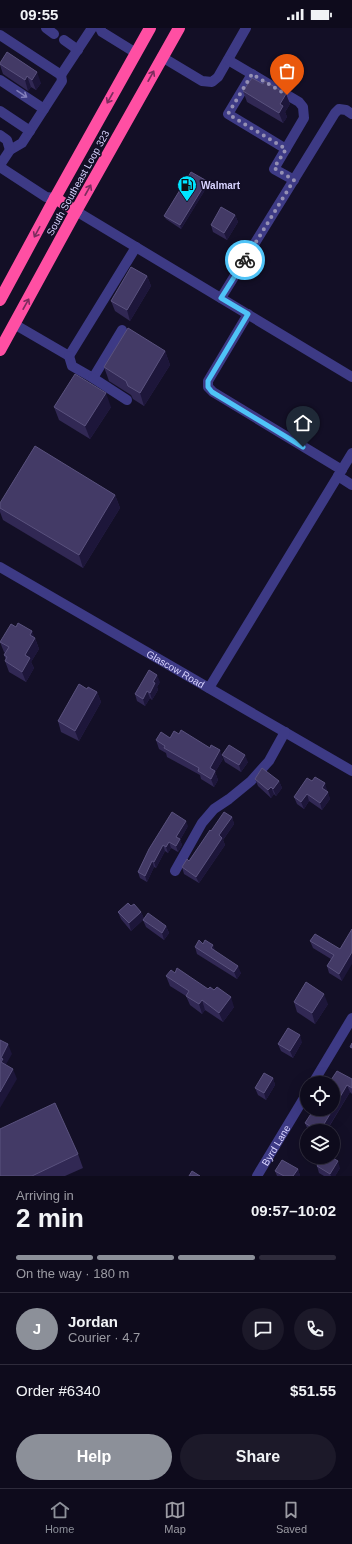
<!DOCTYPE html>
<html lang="en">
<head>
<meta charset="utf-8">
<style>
	body { margin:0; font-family:Arial,sans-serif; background:#1c1929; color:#f1f3f6; height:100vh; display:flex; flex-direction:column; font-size:15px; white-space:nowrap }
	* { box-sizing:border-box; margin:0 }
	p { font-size:13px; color:#9b9ba3 }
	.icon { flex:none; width:22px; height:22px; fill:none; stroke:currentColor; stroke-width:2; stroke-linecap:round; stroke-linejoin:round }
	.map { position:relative; height:1148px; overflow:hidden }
	.sheet { display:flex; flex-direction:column; background:#0e0b1c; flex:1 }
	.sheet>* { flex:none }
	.fabs { position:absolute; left:300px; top:1048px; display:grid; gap:8px }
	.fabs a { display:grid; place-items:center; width:40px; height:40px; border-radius:50%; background:#0e0b1c; box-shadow:0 4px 16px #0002,0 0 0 1px #2e2b3b; font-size:20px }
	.pin { position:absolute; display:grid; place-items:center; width:34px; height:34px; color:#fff; margin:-41px -17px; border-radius:50% 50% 50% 0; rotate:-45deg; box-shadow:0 0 4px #0007 }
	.pin .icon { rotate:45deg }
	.courier { position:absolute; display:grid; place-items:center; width:40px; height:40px; margin:-20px; border:3px solid #4fc3f7; border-radius:50%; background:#fff; color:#222; box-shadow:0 1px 5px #0007 }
	.head em { font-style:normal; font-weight:700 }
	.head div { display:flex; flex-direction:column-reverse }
	.head { display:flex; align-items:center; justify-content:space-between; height:68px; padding:0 16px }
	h1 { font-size:26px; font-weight:700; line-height:30px }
	.bar { display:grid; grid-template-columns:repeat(4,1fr); gap:6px 4px; align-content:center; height:48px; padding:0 16px }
	.bar i { height:5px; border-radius:3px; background:#2e2b3b }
	.bar .current { background:#8c9099 }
	.bar p { grid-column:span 4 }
	.line { display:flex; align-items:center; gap:10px; padding:0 16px; border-top:1px solid #2e2b3b }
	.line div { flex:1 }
	.round { display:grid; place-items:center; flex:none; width:42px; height:42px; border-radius:21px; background:#1c1929 }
	.action { display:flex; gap:8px; margin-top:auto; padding:8px 16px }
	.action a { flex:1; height:46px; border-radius:24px; background:#8c9099; color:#fff; font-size:16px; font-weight:700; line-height:46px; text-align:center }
	.action a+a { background:#1c1929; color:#f1f3f6 }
	.status { display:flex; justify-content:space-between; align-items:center; height:28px; padding:0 20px; background:#0e0b1c; direction:ltr }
	.status svg { height:11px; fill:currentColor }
	.menu { display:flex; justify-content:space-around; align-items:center; height:56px; border-top:1px solid #2e2b3b; background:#0e0b1c; font-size:11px; color:#9b9ba3 }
	.menu a { display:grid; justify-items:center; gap:2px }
	.menu .current { color:#8c9099 }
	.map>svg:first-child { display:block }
</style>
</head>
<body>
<div class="status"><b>09:55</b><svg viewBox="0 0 49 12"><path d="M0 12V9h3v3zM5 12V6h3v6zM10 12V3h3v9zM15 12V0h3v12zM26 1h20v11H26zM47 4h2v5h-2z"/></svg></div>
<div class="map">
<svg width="352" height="1148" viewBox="0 0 352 1148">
	<rect width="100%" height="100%" fill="#130f26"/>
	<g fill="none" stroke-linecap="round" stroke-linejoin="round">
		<g stroke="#3d3a85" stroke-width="10">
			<path d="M46 0 54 6"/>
			<path d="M100 0 102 4 136 25"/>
			<path d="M0 7 61 47 62 53 22 115 10 122 0 137"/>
			<path d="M64 12 78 22"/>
			<path d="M162 29 202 53 212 54 218 49 246 0"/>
			<path d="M228 32 299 74 303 79 304 90 274 141 294 152"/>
			<path d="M252 46 228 86 286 121"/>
			<path d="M61 47 92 0"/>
			<path d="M0 52 44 81"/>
			<path d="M0 83 30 103"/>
			<path d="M0 107 7 112 10 122"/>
			<path d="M0 139 46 169 55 170"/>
			<path d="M76 183 352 349"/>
			<path d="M221 270 335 85 339 81 346 82 352 86"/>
			<path d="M248 286 208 353V359L213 364 342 442"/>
			<path d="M14 296 69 328 136 219"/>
			<path d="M69 328 72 338 93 350 122 302"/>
			<path d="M93 350 127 372"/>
			<path d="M338 448 352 457"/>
			<path id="s1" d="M0 539 352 743"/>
			<path d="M209 660 352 425"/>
			<path d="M175 843 202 795 214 781 229 771 251 753 269 733 285 704"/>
			<path d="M313 1055 352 990"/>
			<path id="s2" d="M257 1148 307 1065"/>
		</g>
		<g stroke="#ff4fa3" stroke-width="12">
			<path d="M55 170 76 183"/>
			<path d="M0 272 55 170 150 0"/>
			<path d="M0 322 76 183 179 0"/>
		</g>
	</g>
	<g fill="#312854">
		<path d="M0 35 41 55 36 62 31 59 28 63 3 46 0 37Z"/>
		<path d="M263 56 286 66 290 76 285 84 287 89 283 95 247 74 243 63Z"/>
		<path d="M207 153 208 157 181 201 166 191 164 188Z"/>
		<path d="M235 187 238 194 227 212 213 204 211 197Z"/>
		<path d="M147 248 151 258 130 293 115 283 111 273Z"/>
		<path d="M165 323 170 337 144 378 133 371 131 367 109 353 104 339Z"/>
		<path d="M54 379H111L90 411 59 392Z"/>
		<path d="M115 467 120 480 83 540 3 492 0 484V475Z"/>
		<path d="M16 599 35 610 39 621 31 634 34 640 26 654 9 644 5 633 6 632 4 627 5 625 4 624 0 614Z"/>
		<path d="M160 654 157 659 158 662 152 672 150 670 145 678 137 673 135 666Z"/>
		<path d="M87 661 97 664 101 674 79 713 61 704 58 693Z"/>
		<path d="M170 710 223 731 215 744 218 752 214 759 201 751 200 747 167 729 166 725 159 721 156 712Z"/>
		<path d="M222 727 248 734 241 744 225 734Z"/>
		<path d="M255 751 279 753 282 760 276 768 274 766 271 770 258 758Z"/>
		<path d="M312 753 327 762V763L330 771 322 782 309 773 304 781 297 776 294 769Z"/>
		<path d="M232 789 234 796 223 812 225 817 199 855 184 846 182 839 189 833 211 803Z"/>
		<path d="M188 798 180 812 182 817 178 824 171 820 168 825 165 823 156 840 154 839 147 854 140 850 138 844 149 821Z"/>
		<path d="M131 878 141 884 144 891 166 898 169 905 164 912 146 899 143 892 144 891 131 903 121 891 118 884Z"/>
		<path d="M310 913 340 921 342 953 329 945 327 938 331 931 313 920Z"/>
		<path d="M195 919 215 923 241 945 237 951 197 926Z"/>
		<path d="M175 945 234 979 223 994 205 982 202 986 190 977 186 968 170 958 166 948Z"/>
		<path d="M294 974 328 976 315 996 297 984Z"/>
		<path d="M302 1014 293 1030 281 1023 278 1016Z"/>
		<path d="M273 1050 275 1057 266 1072 258 1067 255 1060Z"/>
		<path d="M352 1051V1066L350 1064 329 1099 330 1100 331 1103H309L308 1102 305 1095 333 1055Z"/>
		<path d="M78 1126 83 1140 65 1148H0Z"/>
		<path d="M317 1138 340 1140 335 1148H324L319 1145Z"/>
		<path d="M298 1141 300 1148H277L275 1143Z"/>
	</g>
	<g fill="#1d163a">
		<path d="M37 44 41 55 36 62 32 52Z"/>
		<path d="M27 48 31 59 28 63 25 52Z"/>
		<path d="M286 66 290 76 285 84 287 89 283 95 279 85 280 76Z"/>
		<path d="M207 153 208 157 181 201 180 197Z"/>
		<path d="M235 187 238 194 227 212 224 205Z"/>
		<path d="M147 248 151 258 130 293 127 282Z"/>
		<path d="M165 323 170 337 144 378 140 365Z"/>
		<path d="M106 365 111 379 90 411 85 398Z"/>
		<path d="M115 467 120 480 83 540 79 527Z"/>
		<path d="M32 603 39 621 31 634 34 640 26 654 22 644 30 607Z"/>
		<path d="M157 647 160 654 157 659 158 662 152 672 150 665 153 654Z"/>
		<path d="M147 663 150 670 145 678 143 671Z"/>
		<path d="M97 664 101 674 79 713 75 703Z"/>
		<path d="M220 722 223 731 215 744 218 752 214 759 211 751 210 740Z"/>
		<path d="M245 727 248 734 241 744 239 737Z"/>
		<path d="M279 753 282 760 276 768 273 761Z"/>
		<path d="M325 755 327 762 324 767 322 760Z"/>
		<path d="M271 759 274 766 271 770 268 762Z"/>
		<path d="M328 764 330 771 322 782 320 775Z"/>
		<path d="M307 766 309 773 304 781 301 774Z"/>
		<path d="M232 789 234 796 223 812 225 817 199 855 196 849 219 807Z"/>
		<path d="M186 793 188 798 180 812 182 817 178 824 176 818V809Z"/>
		<path d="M169 814 171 820 168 825 166 819Z"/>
		<path d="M163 817 165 823 156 840 154 834Z"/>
		<path d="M152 833 154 839 147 854 145 848Z"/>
		<path d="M141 884 144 891 131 903 129 895Z"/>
		<path d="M166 898 169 905 164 912 162 905Z"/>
		<path d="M213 917 216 924 211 920Z"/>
		<path d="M352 924V936L342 953 339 946Z"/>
		<path d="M238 938 241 945 237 951 234 944Z"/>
		<path d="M324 966 328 976 315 996 312 985Z"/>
		<path d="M231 969 234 979 223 994 219 985Z"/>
		<path d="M202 972 205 982 202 986 199 976Z"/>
		<path d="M300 1007 302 1014 293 1030 290 1023Z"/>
		<path d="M8 1016 12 1026 5 1038 1 1034V1030Z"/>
		<path d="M13 1041 17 1051 0 1080V1064Z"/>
		<path d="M273 1050 275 1057 266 1072 264 1065Z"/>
		<path d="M347 1057 350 1064 326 1103 324 1096Z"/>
		<path d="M338 1133 340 1140 335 1148H331L330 1146Z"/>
		<path d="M298 1141 300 1148H293Z"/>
	</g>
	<g fill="#433a66" stroke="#5a527e">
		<path d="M7 24 37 44 32 52 27 48 25 52 0 36V35Z"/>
		<path d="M252 50 263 56 265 53 286 66 280 76 283 78 279 85 243 63Z"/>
		<path d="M191 144 207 153 180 197 164 188Z"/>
		<path d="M221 179 235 187 224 205 211 197Z"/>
		<path d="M131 239 147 248 127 282 111 273Z"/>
		<path d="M128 300 165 323 140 365 128 358 126 353 104 339Z"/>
		<path d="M75 346 106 365 85 398 54 379Z"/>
		<path d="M35 418 115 467 79 527 0 480V475Z"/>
		<path d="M18 595 32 603 30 607 35 610 25 627 30 630 22 644 5 633 7 629 4 627 9 619 0 614 11 596 16 599Z"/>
		<path d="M149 642 157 647 153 654 155 655 150 665 147 663 143 671 135 666Z"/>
		<path d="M79 656 87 661 88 659 97 664 75 703 58 693Z"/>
		<path d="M181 702 210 720 211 717 220 722 210 740 215 743 211 751 198 743 199 740 164 720 165 718 156 712 161 704 170 710 174 703 179 706Z"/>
		<path d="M229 717 245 727 239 737 222 727Z"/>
		<path d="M262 740 279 753 273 761 271 759 268 762 255 751Z"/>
		<path d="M315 749 325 755 322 760 328 764 320 775 307 766 301 774 294 769 307 750 312 753Z"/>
		<path d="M172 784 186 793 176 809 180 811 176 818 169 814 166 819 163 817 154 834 152 833 145 848 138 844 149 821Z"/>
		<path d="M224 784 232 789 219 807 222 810 196 849 182 839 187 831 189 833 210 802 211 803Z"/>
		<path d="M128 875 131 878 134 876 141 884 129 895 118 884Z"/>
		<path d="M148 885 166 898 162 905 143 892Z"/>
		<path d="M352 901V924L339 946 327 938 334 927 310 913 315 906 340 921Z"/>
		<path d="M199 912 203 916 205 912 213 917 211 920 238 938 234 944 195 919Z"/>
		<path d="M177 940 208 961 210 959 214 962 217 959 231 969 219 985 202 972 199 976 186 968 189 963 166 948 171 942 175 945Z"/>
		<path d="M306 954 324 966 312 985 294 974Z"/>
		<path d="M288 1000 300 1007 290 1023 278 1016Z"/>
		<path d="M0 1012 8 1016 1 1030 3 1031 1 1034 13 1041 0 1064Z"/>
		<path d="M352 1015V1020L350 1019Z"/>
		<path d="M337 1043 352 1051V1060L347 1057 333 1081V1055H329Z"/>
		<path d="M264 1045 273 1050 264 1065 255 1060Z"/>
		<path d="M55 1075 78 1126 32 1148H0V1101Z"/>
		<path d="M314 1081H333L324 1096 330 1100 328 1103H318L305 1095Z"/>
		<path d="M322 1129 324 1130 325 1129H331L338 1133 330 1146 317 1138Z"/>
		<path d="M282 1132 298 1141 293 1148H284L275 1143Z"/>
		<path d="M192 1143 200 1148H189Z"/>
	</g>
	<defs><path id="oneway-shaft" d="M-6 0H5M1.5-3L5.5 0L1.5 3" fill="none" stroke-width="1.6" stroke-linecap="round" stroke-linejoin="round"/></defs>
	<g stroke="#7d2c5e">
		<use href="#oneway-shaft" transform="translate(151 48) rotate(-61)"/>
		<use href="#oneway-shaft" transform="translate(110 70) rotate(119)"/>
		<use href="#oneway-shaft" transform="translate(88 162) rotate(-61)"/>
		<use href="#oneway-shaft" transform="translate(37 204) rotate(118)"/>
		<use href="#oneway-shaft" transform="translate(26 276) rotate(-61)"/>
	</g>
	<use stroke="#837fbc" href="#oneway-shaft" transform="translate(22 66) rotate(34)"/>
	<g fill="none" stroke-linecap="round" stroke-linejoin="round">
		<path stroke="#948fb3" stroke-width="4" stroke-dasharray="0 7.2" d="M245 232 294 152 274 140 286 121 228 86 252 46 287 67"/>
		<path stroke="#4fc3f7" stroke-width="5" d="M245 232 221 270 248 286 208 353V359L212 364 303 419"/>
	</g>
	<defs>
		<symbol id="fuel-pin" viewBox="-11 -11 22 30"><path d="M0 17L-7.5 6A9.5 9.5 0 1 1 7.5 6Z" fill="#00e5ff" stroke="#130f26"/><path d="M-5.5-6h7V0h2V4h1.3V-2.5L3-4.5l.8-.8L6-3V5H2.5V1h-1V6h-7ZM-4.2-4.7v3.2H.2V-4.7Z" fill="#111"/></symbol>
	</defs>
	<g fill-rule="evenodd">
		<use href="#fuel-pin" x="176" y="146" width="22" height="30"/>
	</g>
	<g text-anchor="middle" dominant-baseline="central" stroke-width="3" stroke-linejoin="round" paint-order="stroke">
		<g font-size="10" fill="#d9d4ff" stroke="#130f26">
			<text transform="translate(78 155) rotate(-61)">South Southeast Loop 323</text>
			<text stroke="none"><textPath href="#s1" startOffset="203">Glascow Road</textPath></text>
			<text stroke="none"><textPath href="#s2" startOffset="36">Byrd Lane</textPath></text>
		</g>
		<g font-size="10" font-weight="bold" fill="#d9d4ff" stroke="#130f26" text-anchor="start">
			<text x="201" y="157">Walmart</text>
		</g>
	</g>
</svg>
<div class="fabs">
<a><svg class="icon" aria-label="locate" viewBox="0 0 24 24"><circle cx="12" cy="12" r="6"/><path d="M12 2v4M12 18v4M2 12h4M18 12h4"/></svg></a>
<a><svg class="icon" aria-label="layers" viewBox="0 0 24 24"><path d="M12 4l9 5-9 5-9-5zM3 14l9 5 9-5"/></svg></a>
</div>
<div class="pin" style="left:287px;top:67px;background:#ea580c"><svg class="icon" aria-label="bag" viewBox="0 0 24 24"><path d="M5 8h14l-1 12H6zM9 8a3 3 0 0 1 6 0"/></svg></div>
<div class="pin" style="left:303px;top:419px;background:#1f2937"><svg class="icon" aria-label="home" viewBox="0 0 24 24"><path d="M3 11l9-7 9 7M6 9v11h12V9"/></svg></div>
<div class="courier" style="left:245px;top:232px"><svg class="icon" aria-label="bike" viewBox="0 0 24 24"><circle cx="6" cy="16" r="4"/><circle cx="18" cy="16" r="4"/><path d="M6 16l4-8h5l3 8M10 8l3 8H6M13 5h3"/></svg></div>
</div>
<section class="sheet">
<div class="head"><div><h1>2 min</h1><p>Arriving in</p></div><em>09:57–10:02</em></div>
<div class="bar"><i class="current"></i><i class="current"></i><i class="current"></i><i></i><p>On the way · 180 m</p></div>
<div class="line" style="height:72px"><b class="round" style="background:#8c9099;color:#fff">J</b><div><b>Jordan</b><p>Courier · 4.7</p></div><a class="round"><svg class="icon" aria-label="chat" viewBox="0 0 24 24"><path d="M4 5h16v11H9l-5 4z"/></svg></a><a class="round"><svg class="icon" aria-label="phone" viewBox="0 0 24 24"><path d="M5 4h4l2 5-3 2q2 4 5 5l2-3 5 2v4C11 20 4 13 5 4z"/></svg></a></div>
<div class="line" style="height:52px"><div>Order #6340</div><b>$51.55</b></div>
<div class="action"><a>Help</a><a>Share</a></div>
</section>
<nav class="menu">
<a class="current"><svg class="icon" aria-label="home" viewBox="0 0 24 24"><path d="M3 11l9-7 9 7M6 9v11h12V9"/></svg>Home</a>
<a><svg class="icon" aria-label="map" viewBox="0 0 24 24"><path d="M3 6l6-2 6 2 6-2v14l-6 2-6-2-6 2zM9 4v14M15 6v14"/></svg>Map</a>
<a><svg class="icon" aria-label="saved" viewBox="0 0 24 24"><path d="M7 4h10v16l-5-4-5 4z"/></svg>Saved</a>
</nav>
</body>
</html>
